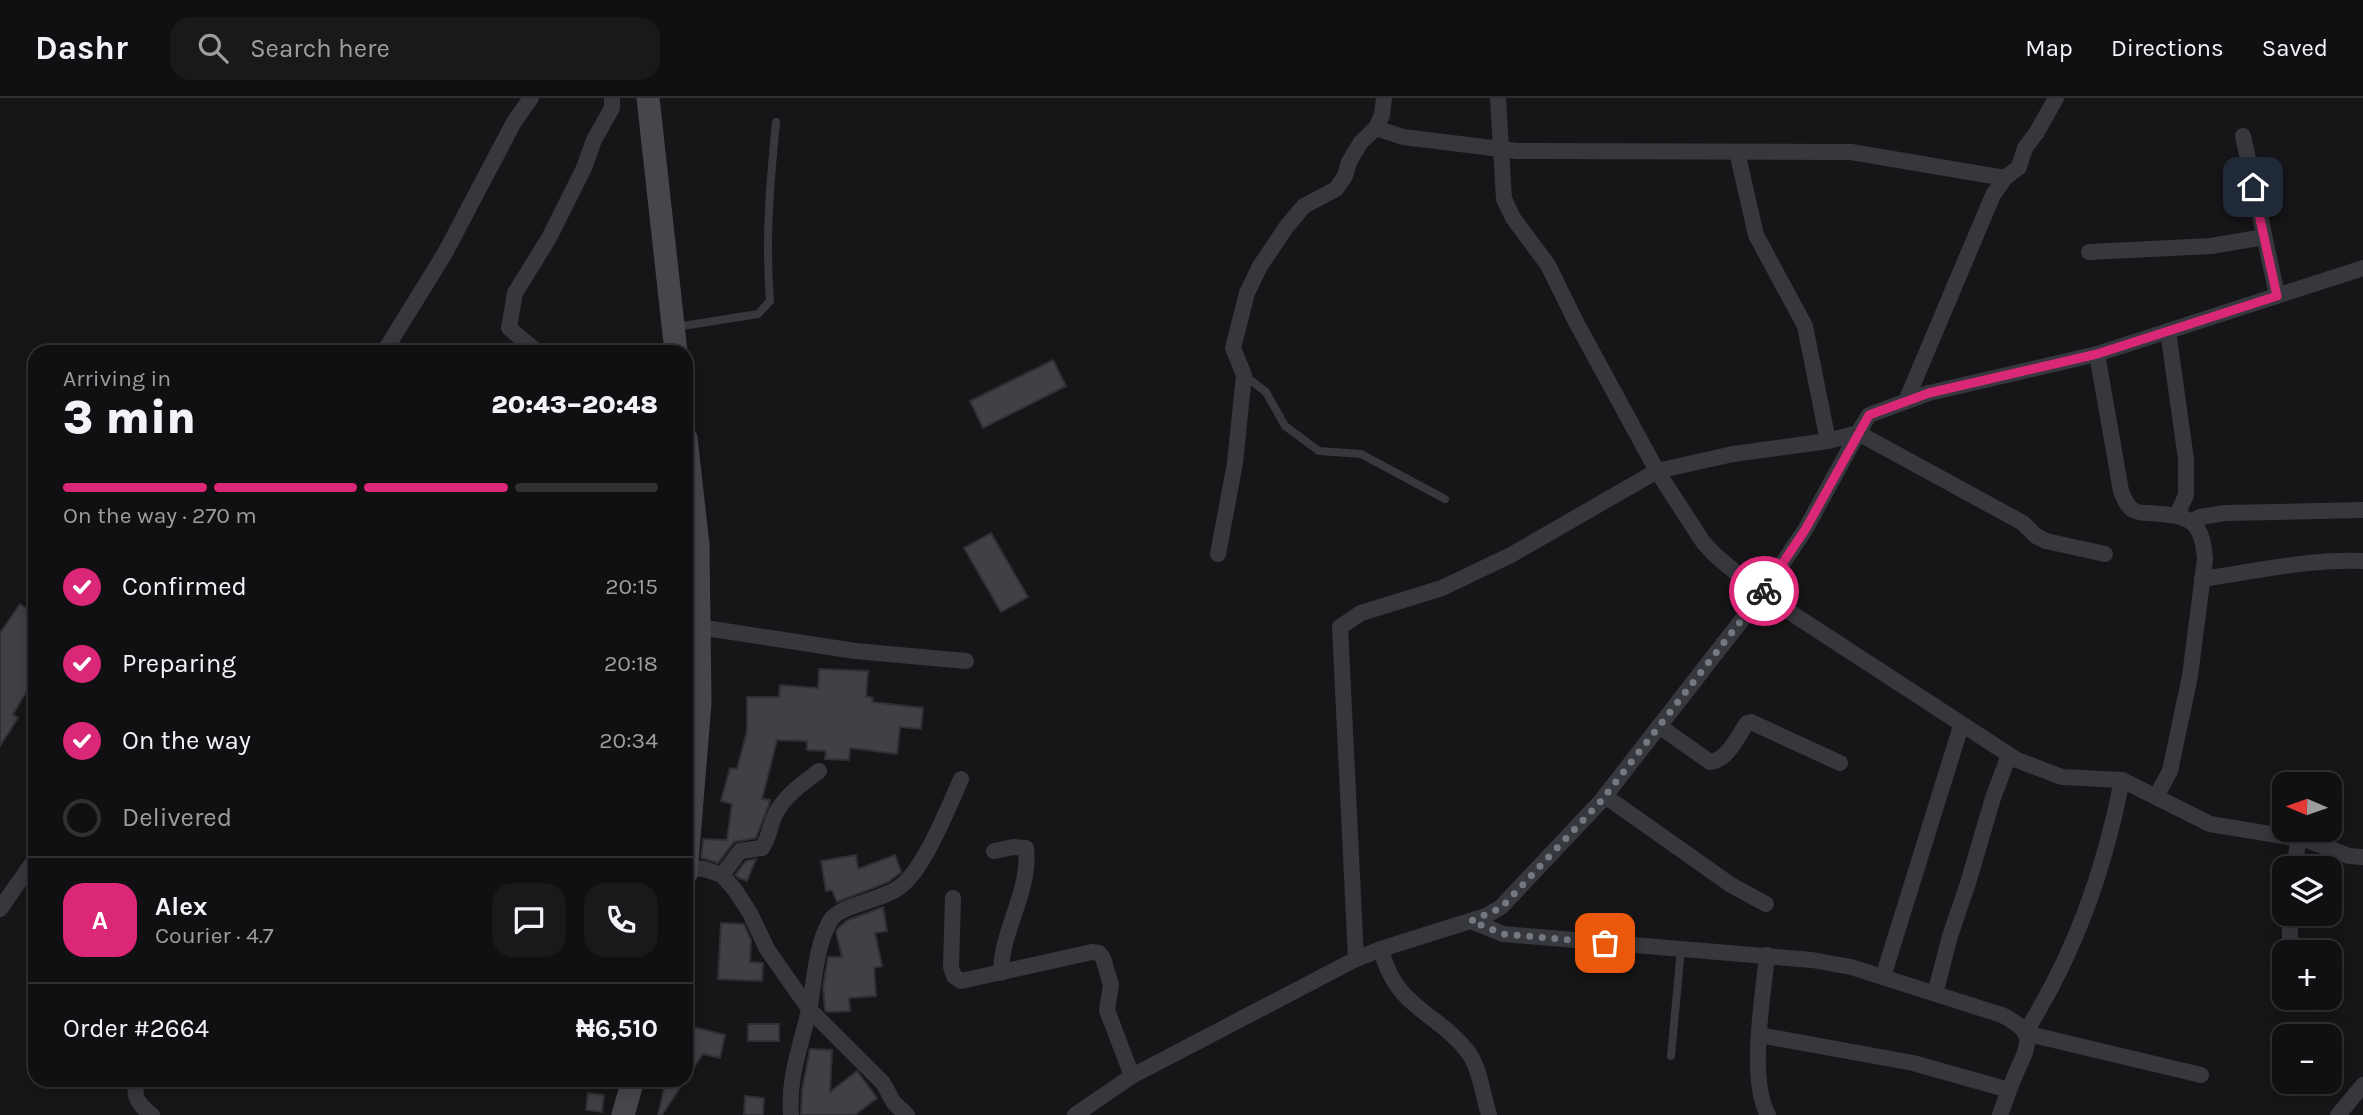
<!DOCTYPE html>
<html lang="en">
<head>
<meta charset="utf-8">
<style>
	body { margin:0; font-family:Karla,sans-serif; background:#19191b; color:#f1f3f6; height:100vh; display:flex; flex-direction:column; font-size:26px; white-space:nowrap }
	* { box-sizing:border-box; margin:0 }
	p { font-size:23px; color:#9c9d9f }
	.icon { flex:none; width:38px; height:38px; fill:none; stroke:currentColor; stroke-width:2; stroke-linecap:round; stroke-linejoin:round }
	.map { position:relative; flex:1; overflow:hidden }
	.panel { position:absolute; left:28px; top:247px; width:665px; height:742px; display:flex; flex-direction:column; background:#101012; border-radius:21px; box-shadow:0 4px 18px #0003,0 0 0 2px #303032 }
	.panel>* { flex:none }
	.needle { width:46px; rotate:272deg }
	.tools { position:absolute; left:2272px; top:674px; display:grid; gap:14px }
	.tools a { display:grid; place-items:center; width:70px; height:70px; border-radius:14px; background:#101012; box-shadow:0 4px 18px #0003,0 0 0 2px #303032; font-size:35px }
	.pin { position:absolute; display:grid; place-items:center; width:60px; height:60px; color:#fff; margin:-30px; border-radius:14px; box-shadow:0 4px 10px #0006 }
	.courier { position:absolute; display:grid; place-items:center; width:70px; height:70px; margin:-35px; border:5px solid #db2777; border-radius:50%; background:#fff; color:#222; box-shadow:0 2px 9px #0007 }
	.head em { font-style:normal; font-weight:800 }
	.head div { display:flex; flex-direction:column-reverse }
	.head { display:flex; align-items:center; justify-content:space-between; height:119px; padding:0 35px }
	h1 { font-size:46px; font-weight:800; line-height:52px }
	.bar { display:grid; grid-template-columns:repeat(4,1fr); gap:10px 7px; align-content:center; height:84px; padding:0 35px }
	.bar i { height:9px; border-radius:5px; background:#303032 }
	.bar .on { background:#db2777 }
	.bar p { grid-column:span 4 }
	.line { display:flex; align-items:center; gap:18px; padding:0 35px; border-top:2px solid #303032 }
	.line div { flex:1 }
	.round { display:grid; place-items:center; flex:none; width:74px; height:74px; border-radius:21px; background:#19191b }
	ol { padding:0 35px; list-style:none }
	li { display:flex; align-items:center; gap:21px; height:77px }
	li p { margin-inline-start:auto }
	li .icon { padding:7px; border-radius:50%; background:#db2777; color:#fff; stroke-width:4 }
	li:last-child { color:#9c9d9f }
	li i { width:38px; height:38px; border:4px solid #303032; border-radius:50% }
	header { display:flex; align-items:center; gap:42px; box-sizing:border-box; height:98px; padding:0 35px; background:#101012; border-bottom:2px solid #303032 }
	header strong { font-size:33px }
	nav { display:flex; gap:38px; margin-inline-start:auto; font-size:24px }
	.search { width:490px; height:63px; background:#19191b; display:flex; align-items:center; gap:18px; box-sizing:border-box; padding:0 24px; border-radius:21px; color:#9c9d9f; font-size:26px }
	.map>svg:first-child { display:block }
</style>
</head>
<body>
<header>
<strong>Dashr</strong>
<div class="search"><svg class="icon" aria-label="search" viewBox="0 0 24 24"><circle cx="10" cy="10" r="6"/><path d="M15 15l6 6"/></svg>Search here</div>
<nav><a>Map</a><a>Directions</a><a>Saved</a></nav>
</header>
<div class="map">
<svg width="2363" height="1017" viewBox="0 0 2363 1017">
	<rect width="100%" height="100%" fill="#161618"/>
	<g fill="#404145" stroke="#303034" stroke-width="2">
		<path d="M1053 262 1066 288 983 330 970 303Z"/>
		<path d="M991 435 1028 499 1001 514 964 450Z"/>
		<path d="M20 506 35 517V527L28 537 35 542V580L13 616 18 620 0 648V535Z"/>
		<path d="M819 571 868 573 866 598 873 600 872 604 923 610 921 631 900 629 897 656 850 650 849 662 825 661 826 653 807 652V643L777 642 762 701 770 702 769 706 756 740 734 744 718 765 701 760 703 741 727 742 732 706 721 703 730 670 737 671 747 633V599H779L780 587 818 590Z"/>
		<path d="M856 757 858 771 895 757 901 774 888 784 837 804 832 792 826 793 821 763Z"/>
		<path d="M756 761 747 783 739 780 735 777 746 763Z"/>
		<path d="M883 809 887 833 875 835 882 868 874 870 876 898 849 900 850 913 827 914 825 912 823 889 828 859H842L836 834 839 829 848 822Z"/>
		<path d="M721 825 744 826 751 842 750 864 763 865 762 883 718 881Z"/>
		<rect x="748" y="926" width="31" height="17"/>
		<path d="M693 929 725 937 720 960 703 956 686 981V955Z"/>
		<path d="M810 951 832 952 830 994 857 973 877 1000 855 1017H801L802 991Z"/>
		<path d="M666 982H685L662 1017H658Z"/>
		<path d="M588 995 604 997 602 1014 586 1012Z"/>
		<path d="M745 998 764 1000 763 1017H744Z"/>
	</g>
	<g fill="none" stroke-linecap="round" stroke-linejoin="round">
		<g stroke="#37383d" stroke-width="8">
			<path d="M676 229 758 216 770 203C765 140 770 86 776 24"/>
			<path d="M1245 278 1266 294 1285 328 1319 353 1361 356 1445 401"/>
			<path d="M1671 958 1681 851"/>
		</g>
		<g stroke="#37383d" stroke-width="16">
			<path d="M1498 0 1504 101 1513 120 1548 167 1576 224 1657 373 1703 444 1716 458 1762 496 2017 662 2062 679 2122 682 2210 726 2307 742 2349 758 2363 759"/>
			<path d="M1376 30 1403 39 1517 53 1851 54 2005 80"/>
			<path d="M2243 38 2277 197"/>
			<path d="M1737 54 1756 137 1805 228 1828 343"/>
			<path d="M2089 154 2211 148 2264 139"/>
			<path d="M2168 233 2186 361V397L2177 417"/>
			<path d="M384 254 445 155 514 24 531 0"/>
			<path d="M544 254 535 252 509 230 515 195 549 140 584 70 594 42 612 10V0"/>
			<path d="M2097 256 2121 393C2124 400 2126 407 2133 412 2138 415 2144 415 2149 415 2188 418 2202 419 2205 461L2190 578 2170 673 2157 697"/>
			<path d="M1906 303 1993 97 2005 80 2019 69 2025 50 2037 34 2056 0"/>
			<path d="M2191 424 2200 419 2225 415 2363 412"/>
			<path d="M1218 456 1235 365 1244 277 1233 250 1247 195 1260 168 1287 128 1304 108 1336 91 1345 78 1349 64 1361 44 1376 30 1382 17 1384 0"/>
			<path d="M2202 481C2256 473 2308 461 2363 463"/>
			<path d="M699 529 855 553 966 563"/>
			<path d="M1659 628 1710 664C1727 663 1738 638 1747 625L1751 624 1840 665"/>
			<path d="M2122 682C2104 774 2075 855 2025 935L2201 977"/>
			<path d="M1605 698 1731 787 1766 806"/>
			<path d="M994 753 1013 749 1026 750C1031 793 1001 832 1001 875"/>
			<path d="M687 770 704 771 722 777 735 792 750 815 767 851 809 911 883 985 894 1005 907 1017"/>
			<path d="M2295 770 2298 741"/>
			<path d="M722 777 740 753 762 750C770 739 770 724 777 713 787 696 803 685 819 673"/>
			<path d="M953 800 951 869 954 878 961 883 1092 854 1099 855 1103 860 1111 887 1107 912 1132 978"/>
			<path d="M0 811 35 761"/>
			<path d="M1471 823 1503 836 1812 862 1851 869 2002 917C2036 934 2030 945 2016 975 2010 989 2005 1003 2000 1017"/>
			<path d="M1381 851C1395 910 1436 913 1468 954 1480 970 1483 998 1489 1017"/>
			<path d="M2287 854 2290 841V816"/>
			<path d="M1767 857C1763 900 1748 980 1768 1017"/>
			<path d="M1356 861 1340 529 1361 515 1442 490 1511 457 1657 373 1733 356 1828 343 1858 335 1869 317 1929 295 2097 256 2363 170"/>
			<path d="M1883 879 1961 628"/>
			<path d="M1935 896 1950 838 1968 785 1993 700 2009 657"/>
			<path d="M1759 937 1913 965 2009 992"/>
			<path d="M137 982C132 999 139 1007 152 1017"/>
			<path d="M791 1017C788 979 801 948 809 912 815 883 815 850 830 823 840 806 883 803 901 788 925 769 948 710 961 681"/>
			<path d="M1075 1017 1132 978 1356 861 1381 851 1486 818 1501 809 1601 703 1762 496 1805 432 1858 335 2023 425 2036 438 2046 443 2105 456"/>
			<path d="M2338 1017 2363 987"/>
		</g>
		<g stroke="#45474d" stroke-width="23">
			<path d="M648 0 676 254"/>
			<path d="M686 340 698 447 700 605 686 776"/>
			<path d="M623 1017 633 982"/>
		</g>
	</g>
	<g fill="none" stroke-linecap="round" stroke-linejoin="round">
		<path stroke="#757880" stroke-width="7" stroke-dasharray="0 12.6" d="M1605 845 1503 836 1471 823 1501 810 1601 703 1764 493"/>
		<path stroke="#db2777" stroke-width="9" d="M1764 493 1805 432 1869 317 1929 295 2097 256 2277 198 2253 89"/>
	</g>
</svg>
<div class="tools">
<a><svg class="needle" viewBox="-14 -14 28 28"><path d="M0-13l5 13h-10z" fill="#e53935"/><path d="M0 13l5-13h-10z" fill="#9c9d9f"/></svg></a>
<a><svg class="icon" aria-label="layers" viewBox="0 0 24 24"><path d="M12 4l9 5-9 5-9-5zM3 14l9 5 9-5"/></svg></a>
<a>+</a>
<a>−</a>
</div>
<div class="pin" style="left:1605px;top:845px;background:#ea580c"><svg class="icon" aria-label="bag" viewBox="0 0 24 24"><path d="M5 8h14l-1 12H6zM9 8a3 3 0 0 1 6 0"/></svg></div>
<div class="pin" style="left:2253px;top:89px;background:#1f2937"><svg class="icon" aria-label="home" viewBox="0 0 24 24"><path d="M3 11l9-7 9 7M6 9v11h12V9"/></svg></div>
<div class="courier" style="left:1764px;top:493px"><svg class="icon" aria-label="bike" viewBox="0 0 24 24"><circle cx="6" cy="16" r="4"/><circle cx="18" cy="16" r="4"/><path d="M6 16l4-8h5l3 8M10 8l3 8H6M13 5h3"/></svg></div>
<section class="panel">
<div class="head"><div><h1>3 min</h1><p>Arriving in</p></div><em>20:43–20:48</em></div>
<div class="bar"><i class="on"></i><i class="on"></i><i class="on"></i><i></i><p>On the way · 270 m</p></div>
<ol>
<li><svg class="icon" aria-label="check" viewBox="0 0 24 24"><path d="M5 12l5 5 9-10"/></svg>Confirmed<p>20:15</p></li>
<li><svg class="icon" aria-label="check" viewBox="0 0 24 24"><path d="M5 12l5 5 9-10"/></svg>Preparing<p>20:18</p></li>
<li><svg class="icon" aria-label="check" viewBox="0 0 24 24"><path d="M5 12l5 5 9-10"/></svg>On the way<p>20:34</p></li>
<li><i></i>Delivered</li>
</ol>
<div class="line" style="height:126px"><b class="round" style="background:#db2777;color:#fff">A</b><div><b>Alex</b><p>Courier · 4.7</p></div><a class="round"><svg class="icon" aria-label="chat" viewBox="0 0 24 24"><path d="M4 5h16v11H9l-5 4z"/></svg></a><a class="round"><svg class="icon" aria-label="phone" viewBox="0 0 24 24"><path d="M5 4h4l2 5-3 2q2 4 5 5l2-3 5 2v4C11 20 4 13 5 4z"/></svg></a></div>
<div class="line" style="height:91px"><div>Order #2664</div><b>₦6,510</b></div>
</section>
</div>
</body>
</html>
